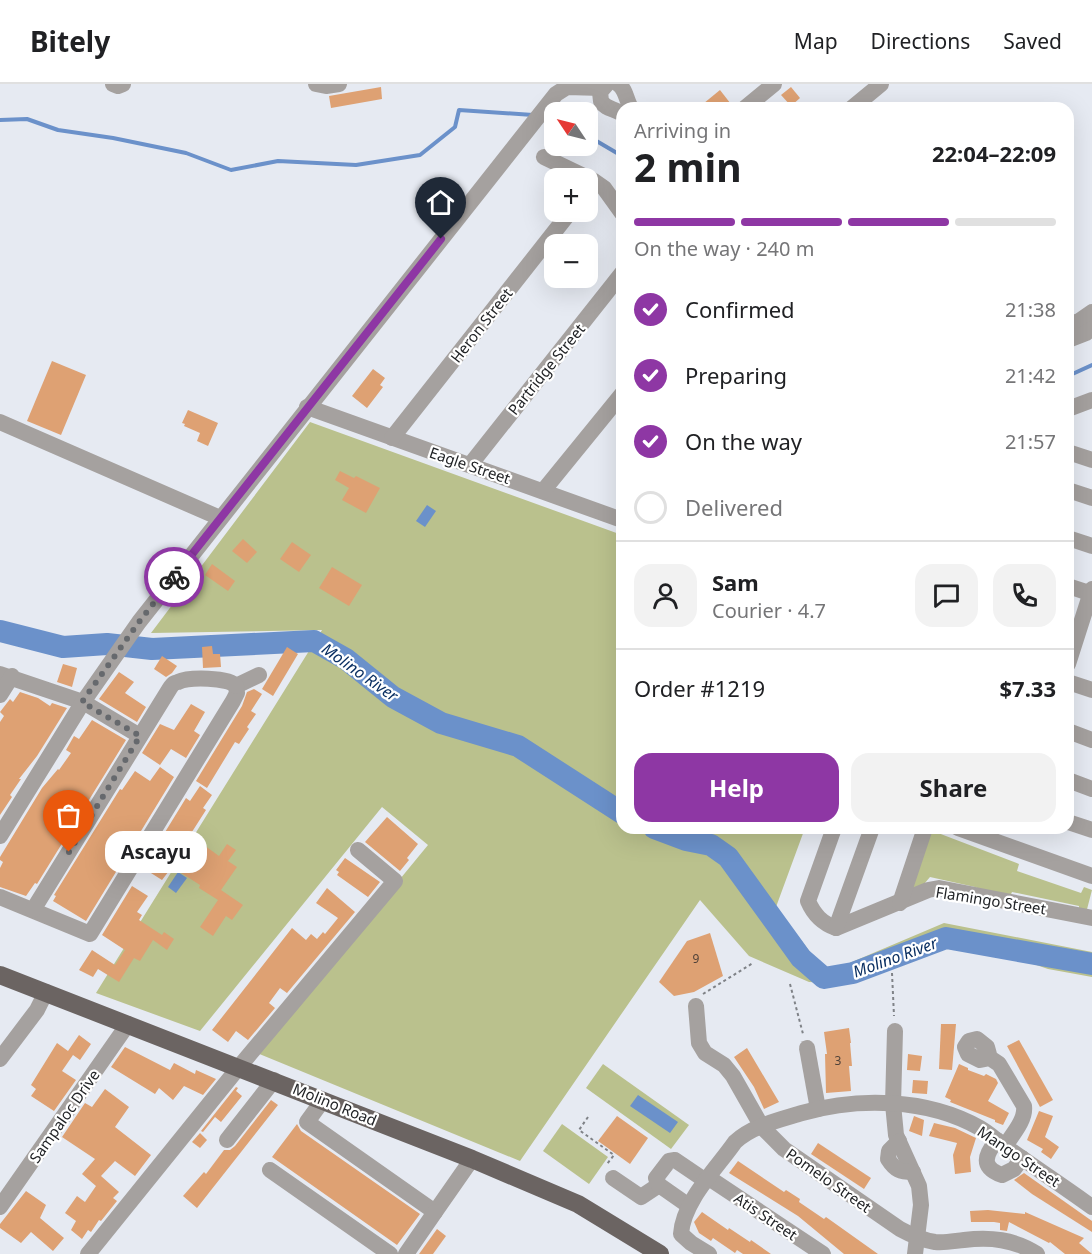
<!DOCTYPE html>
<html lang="en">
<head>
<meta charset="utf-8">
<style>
	body { margin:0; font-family:"Noto Sans",sans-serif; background:#f2f2f2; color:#202124; height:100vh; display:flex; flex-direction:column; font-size:22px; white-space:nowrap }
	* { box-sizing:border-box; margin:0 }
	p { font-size:20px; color:#757577 }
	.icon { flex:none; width:33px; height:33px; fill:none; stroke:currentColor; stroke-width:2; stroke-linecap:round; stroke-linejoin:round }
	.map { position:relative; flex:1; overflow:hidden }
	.sheet { position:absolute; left:616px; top:18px; width:458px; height:732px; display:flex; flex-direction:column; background:#fff; border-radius:18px; box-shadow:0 6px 24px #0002 }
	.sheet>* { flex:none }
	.needle { width:39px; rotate:305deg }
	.controls { position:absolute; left:544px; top:18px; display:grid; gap:12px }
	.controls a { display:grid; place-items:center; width:54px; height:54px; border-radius:12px; background:#fff; box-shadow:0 6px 24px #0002; font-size:30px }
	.pin { position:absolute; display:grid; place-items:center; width:51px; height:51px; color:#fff; margin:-62px -26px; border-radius:50% 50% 50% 0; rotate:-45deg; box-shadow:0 0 6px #0007 }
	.pin .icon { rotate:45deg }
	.courier { position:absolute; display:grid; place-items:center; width:60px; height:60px; margin:-30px; border:4px solid #8e37a4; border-radius:50%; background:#fff; color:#222; box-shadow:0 2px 8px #0007 }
	.bubble { position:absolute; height:42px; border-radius:18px; background:#fff; box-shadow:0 6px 24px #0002; font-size:20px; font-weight:700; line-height:42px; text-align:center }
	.headline em { font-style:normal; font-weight:700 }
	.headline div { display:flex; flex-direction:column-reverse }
	.headline { display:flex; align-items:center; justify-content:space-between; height:102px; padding:0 18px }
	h1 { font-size:39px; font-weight:700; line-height:45px }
	.bar { display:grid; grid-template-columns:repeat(4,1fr); gap:9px 6px; align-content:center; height:72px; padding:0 18px }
	.bar i { height:8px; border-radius:4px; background:#e0e0e0 }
	.bar .on { background:#8e37a4 }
	.bar p { grid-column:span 4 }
	.line { display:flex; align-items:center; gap:15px; padding:0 18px; border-top:2px solid #e0e0e0 }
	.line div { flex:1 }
	.round { display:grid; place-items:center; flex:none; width:63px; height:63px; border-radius:18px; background:#f2f2f2 }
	ol { padding:0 18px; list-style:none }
	li { display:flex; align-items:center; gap:18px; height:66px }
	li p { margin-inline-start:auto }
	li .icon { padding:6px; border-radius:50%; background:#8e37a4; color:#fff; stroke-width:4 }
	li:last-child { color:#757577 }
	li i { width:33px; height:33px; border:3px solid #e0e0e0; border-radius:50% }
	.action { display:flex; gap:12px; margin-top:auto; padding:12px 18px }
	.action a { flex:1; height:69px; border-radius:18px; background:#8e37a4; color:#fff; font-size:24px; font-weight:700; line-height:69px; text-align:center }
	.action a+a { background:#f2f2f2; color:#202124 }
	header { display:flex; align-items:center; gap:36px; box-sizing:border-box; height:84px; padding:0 30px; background:#fff; border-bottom:2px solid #e0e0e0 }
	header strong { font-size:28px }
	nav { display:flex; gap:33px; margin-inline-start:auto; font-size:21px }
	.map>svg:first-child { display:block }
</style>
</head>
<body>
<header>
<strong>Bitely</strong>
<nav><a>Map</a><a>Directions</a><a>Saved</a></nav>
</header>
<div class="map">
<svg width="1092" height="1170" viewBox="0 0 1092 1170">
	<rect width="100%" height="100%" fill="#e6eaf2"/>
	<g fill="#bac18d">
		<path d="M310 338 622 451V744H805L776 823 826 889 944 839 1092 868V893L1048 885 1004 870 936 862 852 895 829 899 809 898 749 872 700 816 520 1077 257 969 428 761 382 723 200 947 96 909 322 546 151 549Z"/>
		<path d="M925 744 1019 780 1017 787 1081 809 1084 803 1092 806 1085 833 1079 832V822L1012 808 1008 817 975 803 930 793 919 806 902 808Z"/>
		<path d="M603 980 689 1041 671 1065 586 1004Z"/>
		<path d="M562 1040 608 1073 589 1100 543 1067Z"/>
	</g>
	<g fill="#6b91ca">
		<path d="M427 421 436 427 425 443 416 437Z"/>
		<path d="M178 788 187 794 176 809 168 803Z"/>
		<path d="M638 1011 678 1038 670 1049 630 1022Z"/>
	</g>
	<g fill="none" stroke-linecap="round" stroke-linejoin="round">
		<g stroke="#6b91ca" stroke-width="4">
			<path d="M544 32 555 33"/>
			<path d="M0 36 27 35 58 46 113 54 186 69 231 86 278 77 356 81 420 71 455 43 459 26 533 31"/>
			<path d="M588 52 622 72"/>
			<path d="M1068 292 1092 281"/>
		</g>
		<g stroke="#6b91ca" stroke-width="22">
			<path d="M0 547 63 563 107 560 152 565 314 557 346 575 393 613 441 639 518 662 622 729"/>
			<path d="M654 744 686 756 711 761 728 773 801 874 824 894 853 889 946 854 1092 880"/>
		</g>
	</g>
	<g fill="#dea173">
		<path d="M381 3 382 15 331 24 329 12Z"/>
		<path d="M791 3 800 14 791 22 781 11Z"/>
		<path d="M720 6 734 24H698Z"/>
		<path d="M52 277 86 291 61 351 27 337Z"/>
		<path d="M373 285 385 294 380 301 383 303 367 324 352 312Z"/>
		<path d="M188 326 218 339 208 362 197 357 200 349 184 342 185 340 182 339Z"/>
		<path d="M340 387 354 394 356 392 380 404 366 429 342 416 349 404 335 396Z"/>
		<path d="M243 455 257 468 247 479 232 467Z"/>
		<path d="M292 458 311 471 299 488 280 475Z"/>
		<path d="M212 480 235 497 228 507 205 491Z"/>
		<path d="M332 483 362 501 349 522 319 504Z"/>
		<path d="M212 562 213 570H220L221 583 203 584 202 563Z"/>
		<path d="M287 563 298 570 273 612 262 605Z"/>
		<path d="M162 572 177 582 172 589 166 593 154 585Z"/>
		<path d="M63 580 77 584 72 603 57 598Z"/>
		<path d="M119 588 134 598 125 609 146 623 137 638 99 615Z"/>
		<path d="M254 605 262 610 251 627 256 630 247 643 249 645 239 660 235 658 207 704 196 697 242 622 247 608Z"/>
		<path d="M20 608 38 614 50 622 52 619 67 624 37 672 19 695H21L10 711 12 713 0 731V638L4 632 0 628 10 615 13 618Z"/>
		<path d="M191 620 205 628 194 647 200 651 186 674 171 665 160 681 142 669 160 640 174 646Z"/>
		<path d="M92 636 126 656 37 800 35 799 26 812 0 803V784L3 778 0 776V773L42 704 58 685 59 686 71 669 66 666 74 652 79 655Z"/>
		<path d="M160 683 174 693 86 837 53 817 56 812 54 811 120 705 122 706 135 687 150 697Z"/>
		<path d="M200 702 212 711 203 724 206 726 190 751 219 772 227 760 236 766 228 777 237 783 221 806 243 821 232 836 226 832 213 852 200 843 218 816 199 804 200 801 172 783 162 796 143 784 186 714 190 717Z"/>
		<path d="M387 733 418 760 407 774 409 776 400 787 365 758Z"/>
		<path d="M345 774 380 798 368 813 337 791 339 788 336 786Z"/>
		<path d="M132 802 148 812 137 828 142 831 139 836 162 851 164 848 174 855 167 866 153 856 140 877 134 874 119 898 98 885 93 893 79 886 92 866 115 881 125 866 102 851Z"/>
		<path d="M327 804 355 828 287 909 280 904 269 919 275 924 248 956 236 947 228 958 212 946 292 844 306 856 311 850 317 855 323 848 325 850 338 834 316 819Z"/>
		<path d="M710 849 723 892 694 908 674 912 659 898 687 857Z"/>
		<path d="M941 940H956L952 986 939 985Z"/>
		<path d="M849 944 851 959H850L852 982H849L851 1007 826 1009 825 970H827L824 948Z"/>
		<path d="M79 951 91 960 80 976 73 971 62 987 76 996 54 1027 31 1012 36 1005 31 1001 57 959 68 967Z"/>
		<path d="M1019 956 1053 1016 1040 1023 1007 962Z"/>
		<path d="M125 963 170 986 174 979 195 990 196 986 216 995 203 1011 184 1002 173 1016 159 1004 155 1010 111 983Z"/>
		<path d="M747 964 779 1018 764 1025 754 1003 734 973Z"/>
		<path d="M908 970 922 972 920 987 907 986Z"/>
		<path d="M959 980 968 984V986L984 992 986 990 996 995 998 999 988 1017 1009 1029 1003 1041 995 1038V1036L950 1018 951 1016 945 1013Z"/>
		<path d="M913 996 928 997 927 1010 912 1009Z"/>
		<path d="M236 1003 238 1004 236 1007 242 1012 221 1038 215 1033 203 1048 201 1047Z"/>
		<path d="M105 1005 129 1023 115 1043 151 1071 135 1092 115 1077 101 1092 119 1108 113 1114 117 1117 101 1137 99 1136 91 1148 88 1146 82 1155 71 1146 76 1137 65 1129 77 1112 85 1118 96 1102 82 1090 95 1075 62 1053 85 1019 92 1023Z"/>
		<path d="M271 1016 278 1021 197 1124 183 1112 204 1088 206 1090 224 1066H230L235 1062Z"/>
		<path d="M1039 1027 1053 1032 1045 1053 1059 1063 1051 1075 1041 1068 1043 1065 1027 1056Z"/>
		<path d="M617 1032 648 1054 630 1080 598 1057Z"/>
		<path d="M914 1032 924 1036 922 1052 909 1047Z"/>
		<path d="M934 1039 955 1044 976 1054 970 1073 971 1088 955 1090 953 1071 957 1059 929 1052Z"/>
		<path d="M297 1040 301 1047 420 1130 397 1161 272 1073Z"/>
		<path d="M200 1049 207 1056 200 1064 192 1058Z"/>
		<path d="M818 1059 871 1094 864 1105 811 1070Z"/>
		<path d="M738 1077 784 1108 786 1106 800 1115 799 1118 824 1135 826 1133 878 1170H844L798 1132 729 1089Z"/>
		<path d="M1024 1089 1092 1137V1148L1032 1110 1014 1096Z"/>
		<path d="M26 1107 46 1121 40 1134 64 1154 53 1167 31 1148 21 1159 0 1144V1140Z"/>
		<path d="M988 1126 1025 1130V1128L1084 1154 1079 1159 1092 1170H1065L1050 1158 1049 1159 1009 1138 1007 1147 1000 1146V1139L994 1138H971L970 1127Z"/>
		<path d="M702 1128 728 1146 729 1144 750 1158 751 1156 771 1170H743L737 1166 735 1169 713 1154 711 1157 699 1149 694 1138Z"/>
		<path d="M437 1145 446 1152 433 1170H419Z"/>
	</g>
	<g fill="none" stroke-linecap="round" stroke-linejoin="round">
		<g stroke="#7f8287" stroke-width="2" stroke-dasharray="3 3" stroke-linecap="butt">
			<path d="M892 889 894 932"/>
			<path d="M790 900 803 950"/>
			<path d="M703 910 753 879"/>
			<path d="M588 1033 579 1046 614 1071 607 1080"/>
		</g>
		<g stroke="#a5a19f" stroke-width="16">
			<path d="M113 0 118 2 123 0"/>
			<path d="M316 0 326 2 339 0"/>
			<path d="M607 0 600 8 601 17C606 26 615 24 622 30"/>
			<path d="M618 0C626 5 626 16 631 24"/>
			<path d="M745 24 774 0"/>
			<path d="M852 24 881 0"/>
			<path d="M544 73 594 97 604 104 622 129"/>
			<path d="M1068 241 1079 237 1092 228"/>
			<path d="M1068 256 1086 249 1092 245"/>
			<path d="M307 323 622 436"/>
			<path d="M1068 325 1092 316"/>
			<path d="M0 338 220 434"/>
			<path d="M392 354 570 128"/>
			<path d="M1068 368 1092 376"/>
			<path d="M470 381 622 189"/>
			<path d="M1068 406 1092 414"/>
			<path d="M543 407 622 310"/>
			<path d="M1068 454 1092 462"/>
			<path d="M1068 502 1092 510"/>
			<path d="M1068 580 1092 505"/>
			<path d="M0 590 83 618 140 652"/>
			<path d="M1068 598 1092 606"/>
			<path d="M236 602 259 591"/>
			<path d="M0 611 12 592"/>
			<path d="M1068 647 1092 656"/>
			<path d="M1068 696 1092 705"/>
			<path d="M1068 738 1092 746"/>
			<path d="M834 744 808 817C814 831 822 839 836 844L928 806 939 804 1092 834"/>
			<path d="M958 744 1092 792"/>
			<path d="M0 752 83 618 139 538 556 10 567 3 602 4"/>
			<path d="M0 813 90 850 233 617 237 609 236 602"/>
			<path d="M900 819 925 744"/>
			<path d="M33 826 170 604C173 600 173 599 178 598 188 593 229 593 236 602"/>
			<path d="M836 844 872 744"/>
			<path d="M696 922 699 959 705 969 724 981 733 992 762 1043 784 1065 900 1145C911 1151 922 1156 935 1158 945 1159 954 1157 964 1156 990 1153 1014 1155 1037 1170"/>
			<path d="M895 947 893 1020 896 1051 919 1102 921 1121 915 1170"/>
			<path d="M807 964 818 1025"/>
			<path d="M990 974 980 976 968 970 965 963 969 957 977 955 987 963 990 974 999 980 1024 1022C1026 1036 1012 1051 1005 1062"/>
			<path d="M0 975 37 926 46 908"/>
			<path d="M323 1016 307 1038 435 1128 472 1075"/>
			<path d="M227 1056 274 996"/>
			<path d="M997 1056C985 1071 980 1083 1002 1091L1014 1085 1022 1074"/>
			<path d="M899 1057 889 1067 888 1075C895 1086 900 1088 913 1088"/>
			<path d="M270 1086 390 1170"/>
			<path d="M613 1094 641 1113 659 1101"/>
			<path d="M709 1094 823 1170"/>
			<path d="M689 1122 659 1101 656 1094 669 1077 675 1076 706 1097"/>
			<path d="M0 1123 128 940"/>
			<path d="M88 1170 239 983 395 797 358 766"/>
			<path d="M406 1170 435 1128"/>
			<path d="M709 1170 691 1159 681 1150C683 1117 717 1084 735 1058 752 1042 779 1036 802 1029 858 1013 927 1014 980 1044 989 1049 997 1057 1006 1063 1034 1083 1063 1102 1092 1123"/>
		</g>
		<path stroke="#6b6462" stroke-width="18" d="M0 891 472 1075 578 1120 660 1170"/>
	</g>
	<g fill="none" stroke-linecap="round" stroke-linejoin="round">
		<path stroke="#66696d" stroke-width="6" stroke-dasharray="0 10.8" d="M69 768 140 652 82 618 139 538 174 493"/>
		<path stroke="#8e37a4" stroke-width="8" d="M174 493 441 155"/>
	</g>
	<g text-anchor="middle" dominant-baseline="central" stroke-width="4.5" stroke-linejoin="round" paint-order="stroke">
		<g font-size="12" fill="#504239">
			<text x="696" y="874">9</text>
			<text x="838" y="976">3</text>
		</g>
		<g font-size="15" fill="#212326" stroke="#fff">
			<text transform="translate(481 241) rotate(-52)">Heron Street</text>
			<text transform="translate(546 285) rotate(-51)">Partridge Street</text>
			<text transform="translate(470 381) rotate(19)">Eagle Street</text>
			<text transform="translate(991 816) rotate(9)">Flamingo Street</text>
			<text transform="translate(335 1020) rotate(22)">Molino Road</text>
			<text transform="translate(64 1032) rotate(-55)">Sampaloc Drive</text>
			<text transform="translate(1019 1072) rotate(34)">Mango Street</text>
			<text transform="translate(829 1096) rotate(35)">Pomelo Street</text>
			<text transform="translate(766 1132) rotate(34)">Atis Street</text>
		</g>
		<g font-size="16" font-style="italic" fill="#0a2f62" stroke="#fff">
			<text transform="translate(360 588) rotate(35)">Molino River</text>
			<text transform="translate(895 873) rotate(-20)">Molino River</text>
		</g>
	</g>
</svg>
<div class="controls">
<a><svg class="needle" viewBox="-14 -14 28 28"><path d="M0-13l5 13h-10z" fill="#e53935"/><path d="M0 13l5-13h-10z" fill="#757577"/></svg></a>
<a>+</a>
<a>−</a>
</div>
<div class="pin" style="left:69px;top:768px;background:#ea580c"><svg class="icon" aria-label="bag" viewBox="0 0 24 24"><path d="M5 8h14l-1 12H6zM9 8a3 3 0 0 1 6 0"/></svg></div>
<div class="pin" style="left:441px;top:155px;background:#1f2937"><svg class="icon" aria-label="home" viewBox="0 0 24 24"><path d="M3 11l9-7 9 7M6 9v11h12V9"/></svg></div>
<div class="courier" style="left:174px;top:493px"><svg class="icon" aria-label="bike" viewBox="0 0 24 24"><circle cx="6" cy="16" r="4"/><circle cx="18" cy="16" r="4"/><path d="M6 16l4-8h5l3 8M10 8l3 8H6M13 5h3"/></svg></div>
<div class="bubble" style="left:105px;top:747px;width:102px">Ascayu</div>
<section class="sheet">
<div class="headline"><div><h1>2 min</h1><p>Arriving in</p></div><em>22:04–22:09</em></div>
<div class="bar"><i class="on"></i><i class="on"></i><i class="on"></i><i></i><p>On the way · 240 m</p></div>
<ol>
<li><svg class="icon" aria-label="check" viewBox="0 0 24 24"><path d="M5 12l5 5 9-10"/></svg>Confirmed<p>21:38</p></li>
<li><svg class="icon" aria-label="check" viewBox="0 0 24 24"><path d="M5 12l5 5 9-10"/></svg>Preparing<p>21:42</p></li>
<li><svg class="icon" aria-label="check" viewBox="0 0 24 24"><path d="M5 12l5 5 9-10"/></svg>On the way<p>21:57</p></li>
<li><i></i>Delivered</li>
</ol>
<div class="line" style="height:108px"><a class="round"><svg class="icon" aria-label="person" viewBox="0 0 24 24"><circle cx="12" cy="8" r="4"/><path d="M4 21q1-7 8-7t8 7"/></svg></a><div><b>Sam</b><p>Courier · 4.7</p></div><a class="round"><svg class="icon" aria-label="chat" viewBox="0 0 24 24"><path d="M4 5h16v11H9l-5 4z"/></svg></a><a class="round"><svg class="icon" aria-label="phone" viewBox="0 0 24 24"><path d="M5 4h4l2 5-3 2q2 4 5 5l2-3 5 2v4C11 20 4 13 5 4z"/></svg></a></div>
<div class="line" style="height:78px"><div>Order #1219</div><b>$7.33</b></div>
<div class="action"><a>Help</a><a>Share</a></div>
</section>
</div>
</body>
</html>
